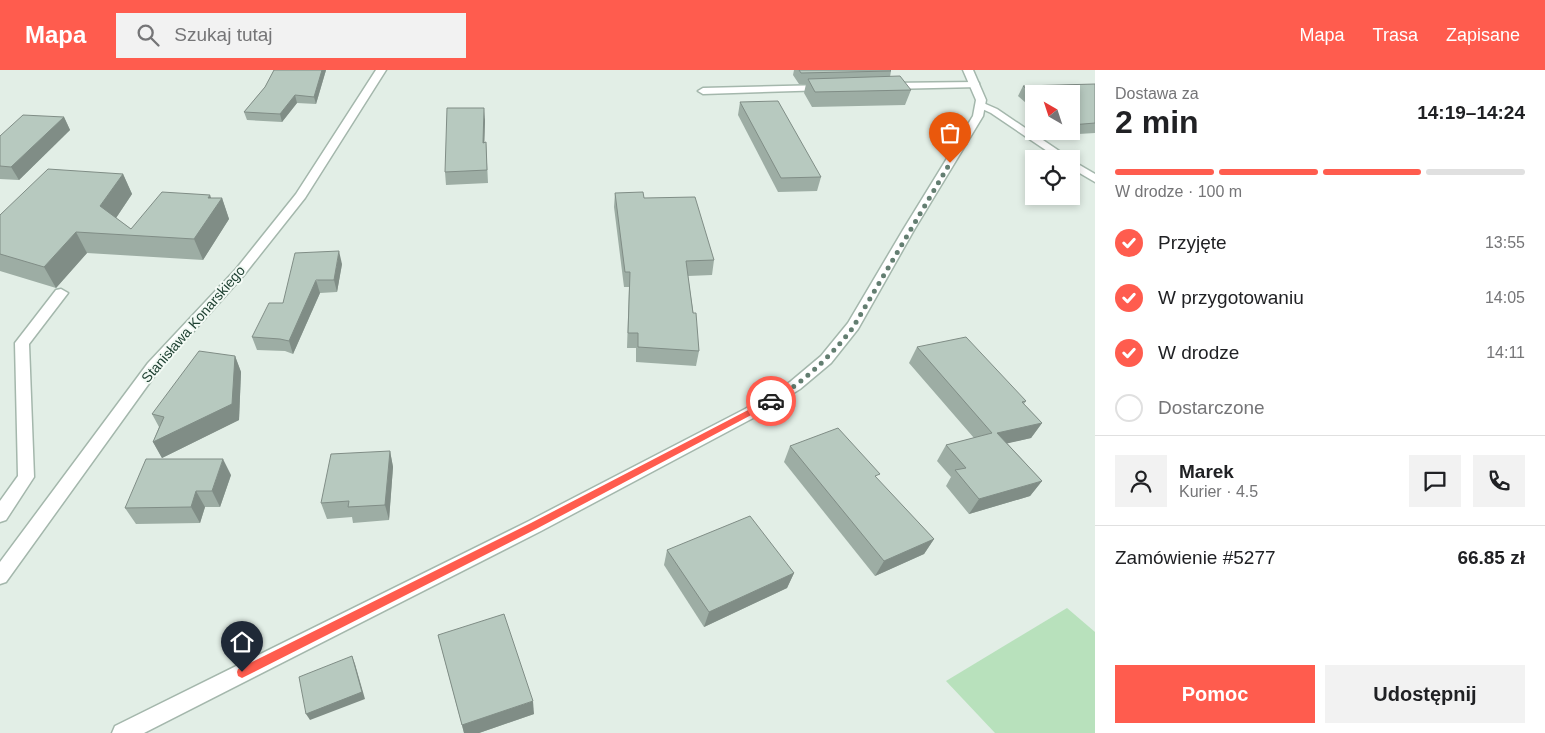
<!DOCTYPE html>
<html lang="pl">
<head>
<meta charset="utf-8">
<style>
	body { margin:0; font-family:Helvetica,sans-serif; background:#f2f2f2; color:#202124; height:100vh; display:flex; flex-direction:column; font-size:19px; white-space:nowrap }
	* { box-sizing:border-box; margin:0 }
	p { font-size:16px; color:#757577 }
	.icon { flex:none; width:28px; height:28px; fill:none; stroke:currentColor; stroke-width:2; stroke-linecap:round; stroke-linejoin:round }
	.map { position:relative; flex:1; overflow:hidden }
	.drawer { display:flex; flex-direction:column; background:#fff; width:450px }
	.drawer>* { flex:none }
	.needle { width:32px; rotate:321deg }
	.controls { position:absolute; left:1025px; top:15px; display:grid; gap:10px }
	.controls a { display:grid; place-items:center; width:55px; height:55px; border-radius:0px; background:#fff; box-shadow:0 2px 8px #0003; font-size:25px }
	.pin { position:absolute; display:grid; place-items:center; width:42px; height:42px; color:#fff; margin:-51px -21px; border-radius:50% 50% 50% 0; rotate:-45deg; box-shadow:0 0 5px #0007 }
	.pin .icon { rotate:45deg }
	.courier { position:absolute; display:grid; place-items:center; width:50px; height:50px; margin:-25px; border:4px solid #ff5c4e; border-radius:50%; background:#fff; color:#222; box-shadow:0 1px 6px #0007 }
	.summary em { font-style:normal; font-weight:700 }
	.summary div { display:flex; flex-direction:column-reverse }
	.summary { display:flex; align-items:center; justify-content:space-between; height:85px; padding:0 20px }
	h1 { font-size:32px; font-weight:700; line-height:38px }
	.bar { display:grid; grid-template-columns:repeat(4,1fr); gap:8px 5px; align-content:center; height:60px; padding:0 20px }
	.bar i { height:6px; border-radius:4px; background:#e0e0e0 }
	.bar .on { background:#ff5c4e }
	.bar p { grid-column:span 4 }
	.line { display:flex; align-items:center; gap:12px; padding:0 20px; border-top:1px solid #e0e0e0 }
	.line div { flex:1 }
	.round { display:grid; place-items:center; flex:none; width:52px; height:52px; border-radius:0px; background:#f2f2f2 }
	ol { padding:0 20px; list-style:none }
	li { display:flex; align-items:center; gap:15px; height:55px }
	li p { margin-inline-start:auto }
	li .icon { padding:5px; border-radius:50%; background:#ff5c4e; color:#fff; stroke-width:4 }
	li:last-child { color:#757577 }
	li i { width:28px; height:28px; border:2px solid #e0e0e0; border-radius:50% }
	.button { display:flex; gap:10px; margin-top:auto; padding:10px 20px }
	.button a { flex:1; height:58px; border-radius:0px; background:#ff5c4e; color:#fff; font-size:20px; font-weight:700; line-height:58px; text-align:center }
	.button a+a { background:#f2f2f2; color:#202124 }
	header { display:flex; align-items:center; gap:30px; box-sizing:border-box; height:70px; padding:0 25px; background:#ff5c4e; color:#fff }
	header strong { font-size:24px }
	nav { display:flex; gap:28px; margin-inline-start:auto; font-size:18px }
	.search { width:350px; height:45px; background:#f2f2f2; display:flex; align-items:center; gap:12px; box-sizing:border-box; padding:0 18px; border-radius:0px; color:#757577; font-size:19px }
	main { display:flex; flex:1; min-height:0 }
	.map>svg:first-child { display:block }
</style>
</head>
<body>
<header>
<strong>Mapa</strong>
<div class="search"><svg class="icon" aria-label="search" viewBox="0 0 24 24"><circle cx="10" cy="10" r="6"/><path d="M15 15l6 6"/></svg>Szukaj tutaj</div>
<nav><a>Mapa</a><a>Trasa</a><a>Zapisane</a></nav>
</header>
<main>
<div class="map">
<svg width="1095" height="663" viewBox="0 0 1095 663">
	<rect width="100%" height="100%" fill="#e2eee6"/>
	<path fill="#b8e1bc" d="M1067 538 1095 562V663H995L946 611Z"/>
	<g fill="none" stroke-linecap="round" stroke-linejoin="round">
		<defs>
			<g id="service">
				<path d="M976 12 979 13V17L888 19 883 16 888 13Z"/>
				<path d="M825 15 828 16V20L703 24 698 21 703 18Z"/>
				<path d="M61 219 68 223 29 274 34 407 6 450 0 452V431L18 406 15 273 56 220Z"/>
			</g>
			<g id="minor">
				<path d="M376 0H386L305 128 244 205 158 301 6 512 0 514V492L148 293 236 199 296 124Z"/>
				<path d="M981 32 997 39 1071 89H1059L991 43 978 37V33Z"/>
				<path d="M1071 90 1095 104V112L1071 98Z"/>
			</g>
			<path id="tertiary" d="M963 0H973L986 30 983 46 914 160 858 259 831 293 800 319 755 347 541 461 144 663H112L115 656 529 451 745 339 790 312 821 286 848 253 903 160 973 46 976 30Z"/>
		</defs>
		<use href="#service" stroke="#a4b7ac" stroke-width="3"/>
		<use href="#minor" stroke="#a4b7ac" stroke-width="3"/>
		<use href="#tertiary" stroke="#a4b7ac" stroke-width="3"/>
		<use href="#service" fill="#fff" fill-rule="evenodd"/>
		<use href="#minor" fill="#fff" fill-rule="evenodd"/>
		<use href="#tertiary" fill="#fff" fill-rule="evenodd"/>
	</g>
	<g fill="#9dada4">
		<path d="M274 0H326L316 34 297 33 282 52 247 50 244 42 265 17Z"/>
		<path d="M794 0H890L891 1 890 7 911 20 905 35 812 37 804 23 806 14H799L793 5Z"/>
		<path d="M1095 14V63L1062 65 1057 61H1071V24H1034V40L1018 26 1023 16Z"/>
		<path d="M740 32 821 107 817 121 778 122 738 45Z"/>
		<path d="M64 47 70 60 19 110 0 109V66Z"/>
		<path d="M485 50 484 73 486 72 488 113 446 115 445 102Z"/>
		<path d="M123 104 132 124 116 148 131 159 211 128H222L229 149 203 190 87 183 56 218 0 201V145Z"/>
		<path d="M615 123 644 128 714 190 712 205 688 206 699 281 696 296 636 292V278H627L629 217H624L614 137Z"/>
		<path d="M342 194 337 222 320 223 293 284 285 281 257 280 252 267 283 233Z"/>
		<path d="M917 277 1026 331 1024 334 1042 353 1031 368 1007 373 1042 411 1030 426 969 444 946 416 951 407 937 391 946 375 974 368 909 293Z"/>
		<path d="M235 286 241 302 239 350 162 388 153 372 159 357 152 344Z"/>
		<path d="M790 376 877 409 934 469 924 484 875 506 784 392Z"/>
		<path d="M390 381 393 397 389 450 353 453 352 447 327 449 321 433Z"/>
		<path d="M231 405 220 437H205L200 453 136 454 125 438Z"/>
		<path d="M667 480 794 503 787 518 704 557 664 495Z"/>
		<path d="M438 565 534 644 479 663H464Z"/>
	</g>
	<g fill="#808d86">
		<path d="M322 0H326L316 34 314 27Z"/>
		<path d="M295 25 297 33 282 52 280 44Z"/>
		<path d="M484 38 485 50 484 85 483 73Z"/>
		<path d="M64 47 70 60 19 110 11 97Z"/>
		<path d="M123 104 132 124 110 157 100 136Z"/>
		<path d="M210 125 215 138 222 128 229 149 203 190 194 169 208 128Z"/>
		<path d="M76 162 87 183 56 218 44 197Z"/>
		<path d="M339 181 342 194 337 222 334 210Z"/>
		<path d="M316 210 320 223 293 284 289 271Z"/>
		<path d="M235 286 241 302 239 350 162 388 153 372Z"/>
		<path d="M1042 353 1031 368 987 378 997 363Z"/>
		<path d="M390 381 393 397 389 450 385 435Z"/>
		<path d="M223 389 231 405 220 437 212 421Z"/>
		<path d="M1042 411 1030 426 969 444 979 429Z"/>
		<path d="M196 421 205 437 200 453 191 437Z"/>
		<path d="M934 469 924 484 875 506 884 491Z"/>
		<path d="M794 503 787 518 704 557 709 542Z"/>
		<path d="M352 586 355 594 365 629 310 650 306 644Z"/>
		<path d="M533 631 534 644 479 663H464L462 655Z"/>
	</g>
	<g fill="#b7c9bf" stroke="#808d86">
		<path d="M274 0H322L314 27 295 25 280 44 244 42 265 17Z"/>
		<path d="M799 0H890L891 1 801 3Z"/>
		<path d="M900 6 911 20 815 22 808 9Z"/>
		<path d="M1095 14V53L1071 55V24H1034V25L1023 16Z"/>
		<path d="M778 31 821 107 781 108 740 32Z"/>
		<path d="M447 38H484L483 73 486 72 487 100 445 102Z"/>
		<path d="M23 45 64 47 11 97 0 96V66Z"/>
		<path d="M48 99 123 104 100 136 131 159 162 122 210 125 208 128H222L194 169 76 162 44 197 0 184V145Z"/>
		<path d="M643 122 644 128 695 127 714 190 686 191 693 243H696L699 281 638 277V263H628L630 202H625L615 123Z"/>
		<path d="M339 181 334 210H316L289 271 280 269 252 267 269 233H283L295 183Z"/>
		<path d="M966 267 1026 331 1022 332 1042 353 997 363 1042 411 979 429 955 400 966 398 946 375 992 363 917 277Z"/>
		<path d="M199 281 235 286 232 334 153 372 164 347 152 344Z"/>
		<path d="M838 358 880 404 875 406 934 469 884 491 790 376Z"/>
		<path d="M390 381 385 435 348 437 349 431 321 433 331 384Z"/>
		<path d="M146 389H223L212 421H196L191 437 125 438Z"/>
		<path d="M750 446 794 503 709 542 667 480Z"/>
		<path d="M504 544 533 631 462 655 438 565Z"/>
		<path d="M352 586 362 622 306 644 299 607Z"/>
	</g>
	<path fill="#ff5c4e" d="M771 328 775 331 774 333 538 458 246 606 242 608 238 606 237 602 238 599 531 453Z"/>
	<g fill="none" stroke-linecap="round" stroke-linejoin="round">
		<path stroke="#637e71" stroke-width="5" stroke-dasharray="0 9" d="M771 331C803 313 829 288 852 259L950 93"/>
	</g>
	<g text-anchor="middle" dominant-baseline="central" stroke-width="4" stroke-linejoin="round" paint-order="stroke">
		<g font-size="14" fill="#1f4132" stroke="#f3faf5">
			<text transform="translate(193 254) rotate(-49)">Stanisława Konarskiego</text>
		</g>
	</g>
</svg>
<div class="controls">
<a><svg class="needle" viewBox="-14 -14 28 28"><path d="M0-13l5 13h-10z" fill="#e53935"/><path d="M0 13l5-13h-10z" fill="#757577"/></svg></a>
<a><svg class="icon" aria-label="locate" viewBox="0 0 24 24"><circle cx="12" cy="12" r="6"/><path d="M12 2v4M12 18v4M2 12h4M18 12h4"/></svg></a>
</div>
<div class="pin" style="left:950px;top:93px;background:#ea580c"><svg class="icon" aria-label="bag" viewBox="0 0 24 24"><path d="M5 8h14l-1 12H6zM9 8a3 3 0 0 1 6 0"/></svg></div>
<div class="pin" style="left:242px;top:602px;background:#1f2937"><svg class="icon" aria-label="home" viewBox="0 0 24 24"><path d="M3 11l9-7 9 7M6 9v11h12V9"/></svg></div>
<div class="courier" style="left:771px;top:331px"><svg class="icon" aria-label="car" viewBox="0 0 24 24"><path d="M5 17H2v-5l4-1 3-4h7l3 4 3 1v5h-3M9 17h6M6 11h13"/><circle cx="7" cy="17" r="2"/><circle cx="17" cy="17" r="2"/></svg></div>
</div>
<section class="drawer">
<div class="summary"><div><h1>2 min</h1><p>Dostawa za</p></div><em>14:19–14:24</em></div>
<div class="bar"><i class="on"></i><i class="on"></i><i class="on"></i><i></i><p>W drodze · 100 m</p></div>
<ol>
<li><svg class="icon" aria-label="check" viewBox="0 0 24 24"><path d="M5 12l5 5 9-10"/></svg>Przyjęte<p>13:55</p></li>
<li><svg class="icon" aria-label="check" viewBox="0 0 24 24"><path d="M5 12l5 5 9-10"/></svg>W przygotowaniu<p>14:05</p></li>
<li><svg class="icon" aria-label="check" viewBox="0 0 24 24"><path d="M5 12l5 5 9-10"/></svg>W drodze<p>14:11</p></li>
<li><i></i>Dostarczone</li>
</ol>
<div class="line" style="height:90px"><a class="round"><svg class="icon" aria-label="person" viewBox="0 0 24 24"><circle cx="12" cy="8" r="4"/><path d="M4 21q1-7 8-7t8 7"/></svg></a><div><b>Marek</b><p>Kurier · 4.5</p></div><a class="round"><svg class="icon" aria-label="chat" viewBox="0 0 24 24"><path d="M4 5h16v11H9l-5 4z"/></svg></a><a class="round"><svg class="icon" aria-label="phone" viewBox="0 0 24 24"><path d="M5 4h4l2 5-3 2q2 4 5 5l2-3 5 2v4C11 20 4 13 5 4z"/></svg></a></div>
<div class="line" style="height:65px"><div>Zamówienie #5277</div><b>66.85 zł</b></div>
<div class="button"><a>Pomoc</a><a>Udostępnij</a></div>
</section>
</main>
</body>
</html>
